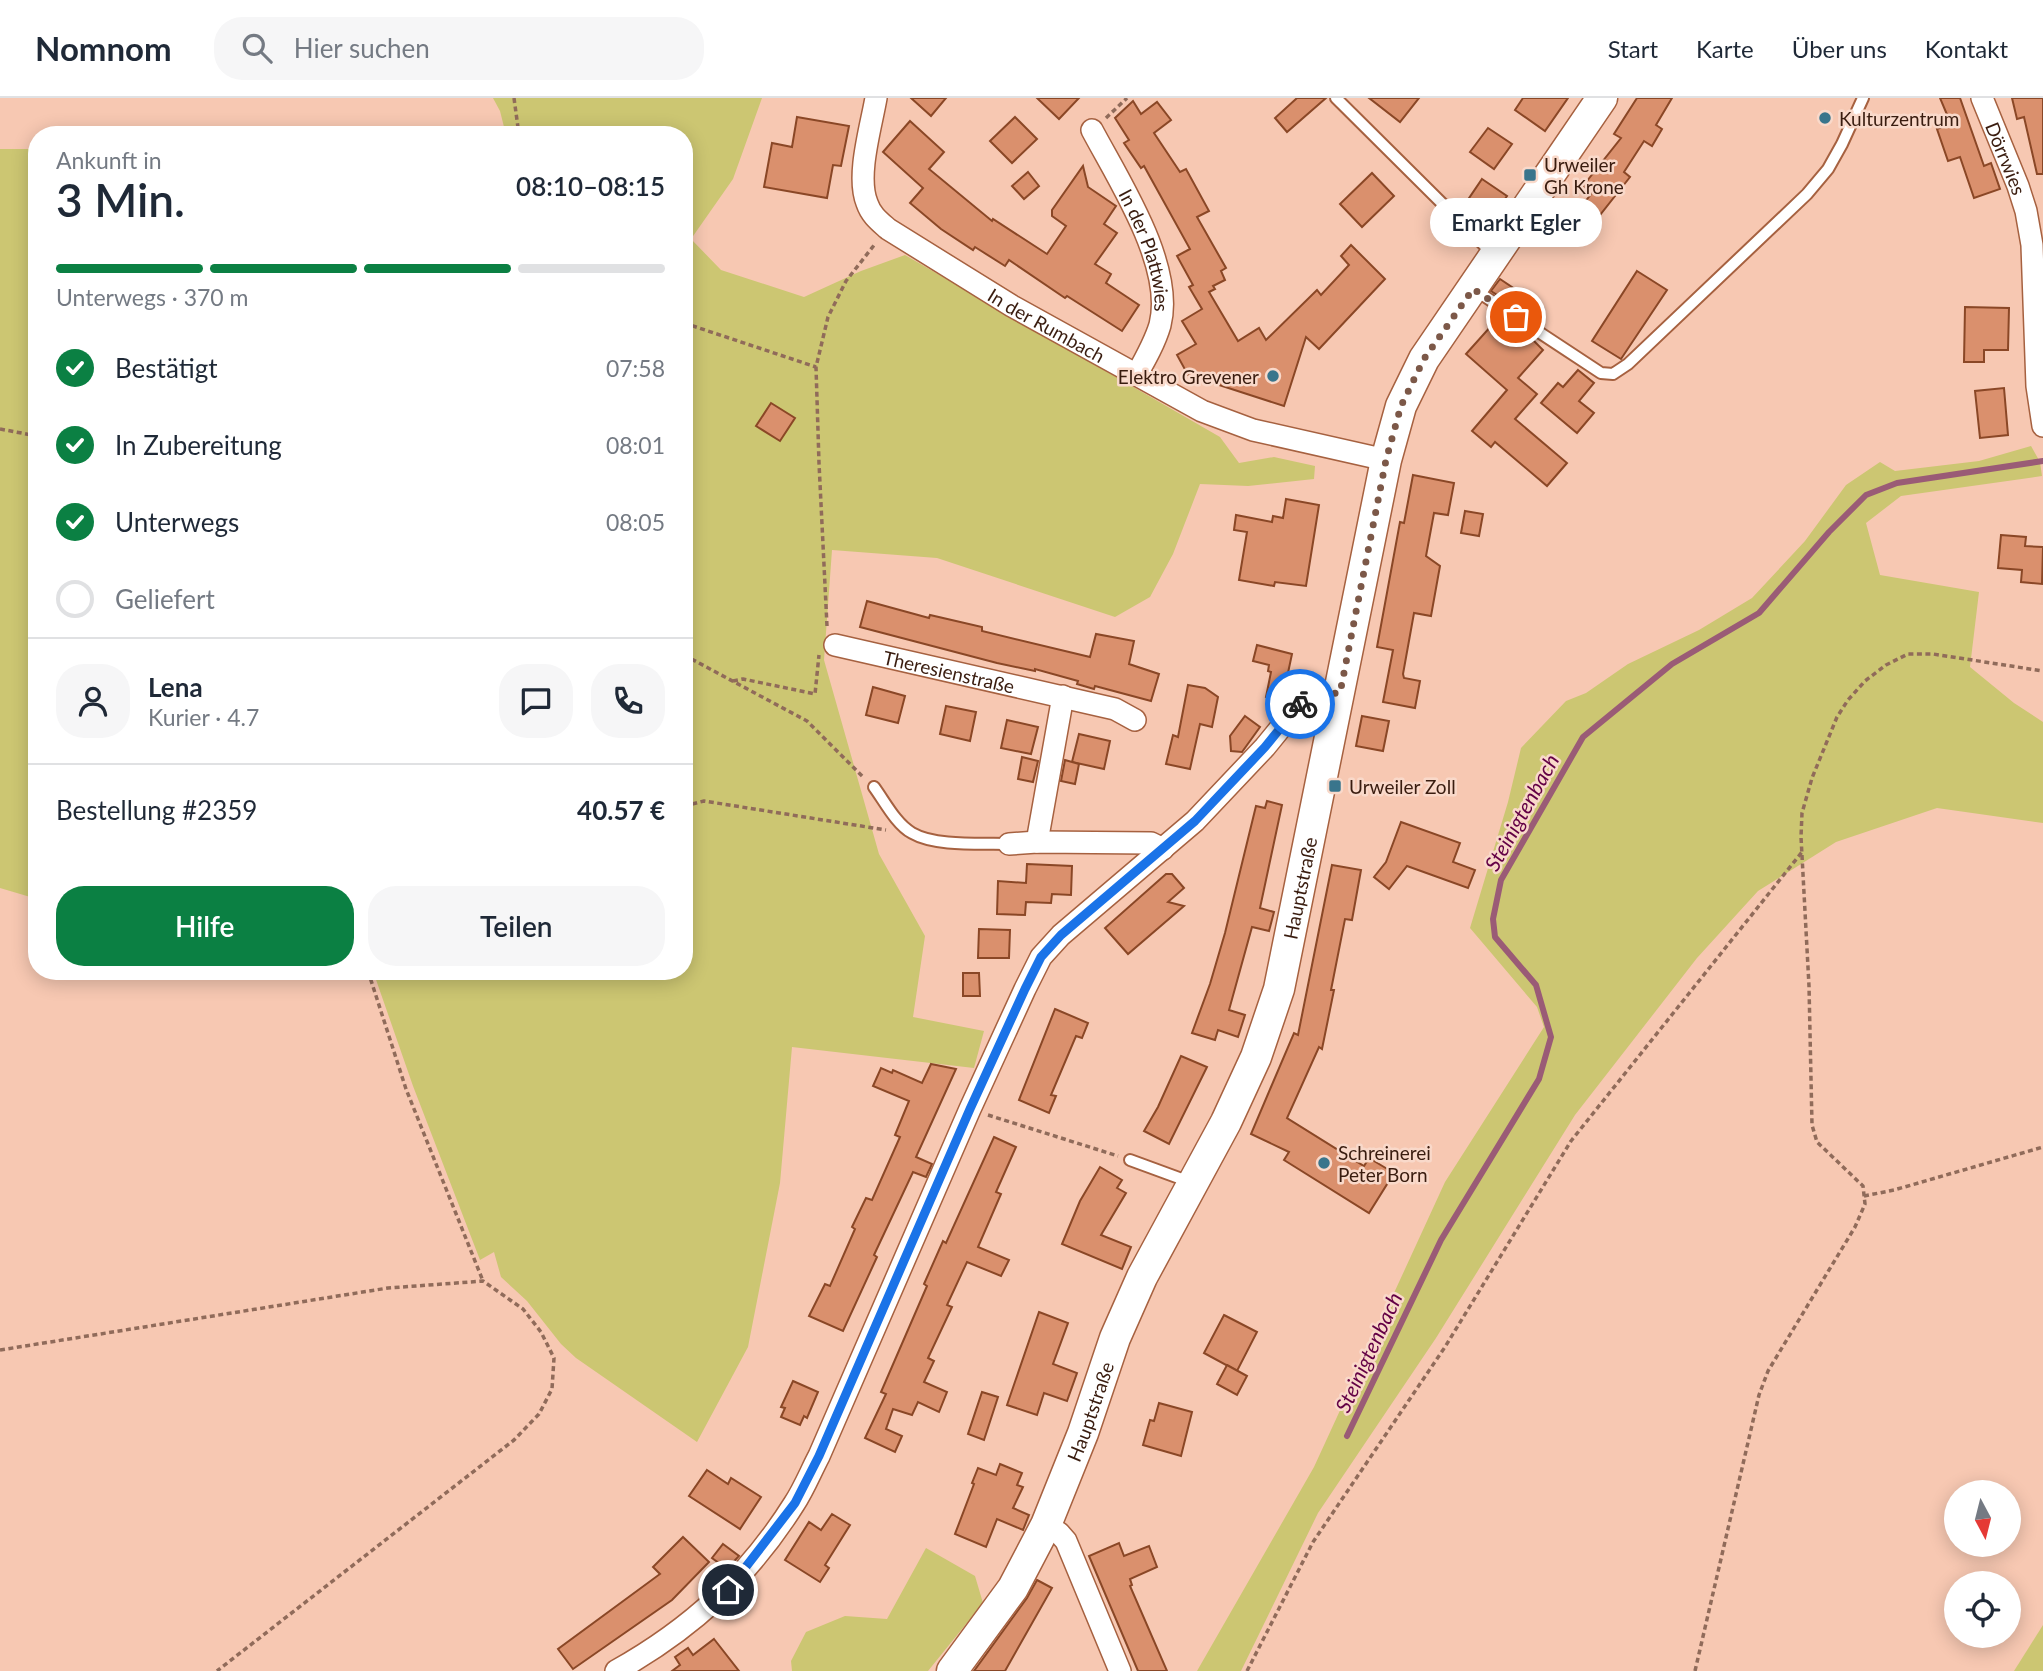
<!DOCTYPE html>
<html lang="de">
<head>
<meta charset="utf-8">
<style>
	body { margin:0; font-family:Lato,sans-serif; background:#f6f6f7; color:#1f2937; height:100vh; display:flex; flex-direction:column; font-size:26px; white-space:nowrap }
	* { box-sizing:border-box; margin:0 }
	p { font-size:23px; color:#747a83 }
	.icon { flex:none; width:38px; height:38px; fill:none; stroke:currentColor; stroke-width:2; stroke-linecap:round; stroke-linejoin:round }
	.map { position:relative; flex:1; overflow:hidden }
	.side { position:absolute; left:28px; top:28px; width:665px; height:854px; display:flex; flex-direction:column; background:#fff; border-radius:28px; box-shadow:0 4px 18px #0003 }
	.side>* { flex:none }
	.needle { width:46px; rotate:173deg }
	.tools { position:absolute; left:1944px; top:1382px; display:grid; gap:14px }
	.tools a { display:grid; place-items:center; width:77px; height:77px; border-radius:50%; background:#fff; box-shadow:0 4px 18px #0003; font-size:35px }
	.pin { position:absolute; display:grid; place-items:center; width:60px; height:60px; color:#fff; margin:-30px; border:4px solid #fff; border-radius:50%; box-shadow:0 2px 7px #0007 }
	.courier { position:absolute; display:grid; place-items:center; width:70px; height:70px; margin:-35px; border:5px solid #1a73e8; border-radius:50%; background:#fff; color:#222; box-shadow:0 2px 9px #0007 }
	.bubble { position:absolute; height:49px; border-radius:24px; background:#fff; box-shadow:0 4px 18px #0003; font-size:23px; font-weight:600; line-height:49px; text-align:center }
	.head em { font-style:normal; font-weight:600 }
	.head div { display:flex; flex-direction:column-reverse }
	.head { display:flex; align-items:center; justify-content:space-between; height:119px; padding:0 28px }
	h1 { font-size:46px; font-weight:600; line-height:52px }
	.bar { display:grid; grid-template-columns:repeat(4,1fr); gap:10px 7px; align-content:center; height:84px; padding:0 28px }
	.bar i { height:9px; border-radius:5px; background:#e0e1e3 }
	.bar .current { background:#0b8043 }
	.bar p { grid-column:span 4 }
	.line { display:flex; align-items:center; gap:18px; padding:0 28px; border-top:2px solid #e0e1e3 }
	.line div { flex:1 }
	.round { display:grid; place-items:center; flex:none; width:74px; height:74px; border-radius:28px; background:#f6f6f7 }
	ol { padding:0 28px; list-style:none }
	li { display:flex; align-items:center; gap:21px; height:77px }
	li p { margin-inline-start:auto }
	li .icon { padding:7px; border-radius:50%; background:#0b8043; color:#fff; stroke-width:4 }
	li:last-child { color:#747a83 }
	li i { width:38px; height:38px; border:4px solid #e0e1e3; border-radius:50% }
	.cta { display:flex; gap:14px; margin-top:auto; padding:14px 28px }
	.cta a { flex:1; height:80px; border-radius:28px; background:#0b8043; color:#fff; font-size:28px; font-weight:600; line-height:80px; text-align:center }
	.cta a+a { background:#f6f6f7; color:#1f2937 }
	header { display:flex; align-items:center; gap:42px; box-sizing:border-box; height:98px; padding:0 35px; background:#fff; border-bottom:2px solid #e0e1e3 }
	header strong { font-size:33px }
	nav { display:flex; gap:38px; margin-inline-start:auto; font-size:24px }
	.search { width:490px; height:63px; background:#f6f6f7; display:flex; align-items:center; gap:18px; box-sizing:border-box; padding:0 24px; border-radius:28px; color:#747a83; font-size:26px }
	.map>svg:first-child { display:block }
</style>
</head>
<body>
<header>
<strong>Nomnom</strong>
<div class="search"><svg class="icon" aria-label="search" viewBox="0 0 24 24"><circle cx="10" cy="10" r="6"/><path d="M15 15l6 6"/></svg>Hier suchen</div>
<nav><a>Start</a><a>Karte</a><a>Über uns</a><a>Kontakt</a></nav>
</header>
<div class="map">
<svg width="2043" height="1573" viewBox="0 0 2043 1573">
	<rect width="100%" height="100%" fill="#f7c8b2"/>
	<g fill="#ccc672">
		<path d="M493 0H762L733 81 691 141 721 172 804 199 861 173 905 157 1220 339 1239 365 1274 359 1315 368 1314 381 1248 388 1200 386 1173 456 1150 499 1115 519 937 460 832 452 824 562 879 756 925 838 913 919 984 933 974 970 792 949 780 1085 748 1249 697 1344 576 1260 561 1246 527 1203 501 1179 494 1154 480 1162 413 988 373 873H684V37H506L500 13Z"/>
		<path d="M0 51H37V801L0 790Z"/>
		<path d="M2031 348 2040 364 2042 378 1901 398 1866 425 1880 477 1979 494 1970 569 2014 605 2043 624V725L1937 710 1836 744 1758 793 1697 860 1575 1017 1436 1240 1318 1415 1241 1573H1197L1314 1369 1445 1084 1544 929 1537 909 1470 830 1508 704 1521 650 1566 603 1586 595 1628 566 1699 532 1752 500 1805 443 1846 387 1880 364 1895 373 1979 363Z"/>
		<path d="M926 1450 975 1478 983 1505 928 1573H792L791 1563 806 1534 845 1518 887 1521Z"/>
		<path d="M2043 1527V1573H2014Z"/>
	</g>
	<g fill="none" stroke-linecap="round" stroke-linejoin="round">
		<path stroke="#9a5b76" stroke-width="6" d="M1347 1338 1441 1142 1539 981 1551 939 1536 887 1495 839 1493 821 1501 782 1583 639 1672 566 1759 515 1829 434 1866 397 1897 385 2043 363"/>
	</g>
	<g fill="#da906d" stroke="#8a4726" stroke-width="2">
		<path d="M911 0H946L931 18Z"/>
		<path d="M1037 0H1079L1059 21Z"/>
		<path d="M1297 0H1326L1287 34 1275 20Z"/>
		<path d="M1369 0H1419L1400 24Z"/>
		<path d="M1523 0H1568L1545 33 1515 12Z"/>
		<path d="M1637 0H1672L1656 27 1662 31 1652 48 1644 43 1624 74 1630 79 1596 122 1580 110 1592 95 1583 88 1621 40 1614 36Z"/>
		<path d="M1940 0H1960L1984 68 1991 65 2000 91 1974 100 1960 59 1948 63 1937 31 1951 26Z"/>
		<path d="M2012 0H2043V76H2037L2024 19 2017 21Z"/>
		<path d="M1133 3 1141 16 1157 4 1171 22 1154 35 1180 74 1186 71 1209 113 1197 119 1226 170 1221 173 1225 182 1213 188 1215 191 1209 194 1238 243 1259 230 1266 242 1317 192 1321 197 1349 167 1341 158 1351 147 1385 181 1319 251 1306 239 1284 308 1188 277 1177 257 1196 246 1182 223 1202 211 1189 189 1193 187 1177 158 1190 151 1144 68 1141 70 1124 45 1129 42 1115 20Z"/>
		<path d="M797 19 849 28 841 68 833 67 827 100 764 89 772 45 792 49Z"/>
		<path d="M1015 19 1037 41 1012 65 990 43Z"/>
		<path d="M910 23 944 54 929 71 992 123 993 121 1047 156 1066 128 1052 118V112L1083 68 1088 89 1116 108 1104 126 1117 135 1095 166 1111 176 1106 185 1139 207 1122 233 1067 198 1065 200 1009 162 1005 168 975 149 973 152 941 131 910 105 923 90 883 54Z"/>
		<path d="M1488 30 1512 46 1494 71 1470 54Z"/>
		<path d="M1028 74 1039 88 1024 101 1012 88Z"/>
		<path d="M1372 75 1394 98 1362 129 1340 106Z"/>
		<path d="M1482 81 1507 98 1486 128 1461 112Z"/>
		<path d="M1637 173 1667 192 1621 261 1592 243Z"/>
		<path d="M1500 181 1543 210 1535 222 1491 193Z"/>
		<path d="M1965 209 2009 210 2008 252H1984V264H1964Z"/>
		<path d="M1500 218 1526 235 1543 252 1518 280 1537 296 1515 321 1567 365 1547 388 1495 344 1491 349 1472 333 1507 292 1466 256Z"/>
		<path d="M1578 272 1594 285 1579 303 1594 315 1577 335 1541 305 1558 285 1563 289Z"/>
		<path d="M2004 290 2008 337 1980 340 1975 293Z"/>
		<path d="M771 305 795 320 780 343 756 328Z"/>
		<path d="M1413 377 1454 385 1448 417 1434 415 1426 458 1440 468 1431 518 1414 515 1403 576 1404 580 1420 583 1415 610 1383 604 1393 552 1377 549 1400 424 1404 425Z"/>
		<path d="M1286 401 1319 407 1306 488 1275 484 1274 488 1239 482 1247 434 1234 432 1236 417 1272 424 1273 418 1283 420Z"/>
		<path d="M1465 413 1483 416 1479 438 1461 435Z"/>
		<path d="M2001 437 2026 439 2025 448 2043 449 2042 486 2021 484 2022 472 1998 470Z"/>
		<path d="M867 503 929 520 930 517 982 529V533L1090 559 1096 536 1134 543 1129 566 1159 576 1151 603 1095 588 1094 591 1077 586 1078 583 1035 571V573L997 565 860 529Z"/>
		<path d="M1257 547 1292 556 1282 603 1266 599 1271 574 1268 573 1269 567 1253 563Z"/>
		<path d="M1188 587 1205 590 1218 599 1212 629 1200 626 1190 671 1166 666 1173 637 1178 639Z"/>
		<path d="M873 589 905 598 898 625 866 617Z"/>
		<path d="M946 608 976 614 970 643 940 636Z"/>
		<path d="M1245 618 1260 629 1242 654 1231 653 1230 638Z"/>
		<path d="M1362 618 1389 623 1383 653 1356 648Z"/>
		<path d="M1007 622 1038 629 1031 656 1001 650Z"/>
		<path d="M1079 636 1110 643 1104 671 1072 664Z"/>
		<path d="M1022 659 1038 663 1033 684 1018 681Z"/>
		<path d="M1065 662 1079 666 1075 686 1061 683Z"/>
		<path d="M1267 703 1282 707 1260 810 1274 814 1269 833 1252 829 1229 912 1245 917 1238 939 1218 932 1215 942 1192 935 1210 886 1225 835 1256 708 1265 710Z"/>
		<path d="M1401 724 1460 745 1453 764 1475 772 1468 790 1407 768 1389 791 1374 779 1386 764Z"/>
		<path d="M1027 766 1072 768 1071 797 1052 796 1051 805 1026 804 1025 817 997 816 998 783 1026 785Z"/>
		<path d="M1332 767 1361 772 1352 822 1345 821 1331 892H1334L1322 951 1319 949 1287 1020 1364 1068 1369 1060 1394 1075 1369 1115 1284 1062 1289 1054 1251 1036 1294 935 1298 937Z"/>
		<path d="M1166 776H1172L1184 790 1168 804 1184 808 1128 856 1105 830Z"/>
		<path d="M979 831 1010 832 1009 860H978Z"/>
		<path d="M963 875H979L980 898H963Z"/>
		<path d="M1055 911 1088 925 1082 940 1076 938 1051 997 1056 998 1049 1015 1019 1002Z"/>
		<path d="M1181 958 1207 969 1169 1046 1144 1033 1158 1009Z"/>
		<path d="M931 966 956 971 916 1059 932 1066 926 1079 913 1074 874 1157 877 1159 843 1233 809 1218 825 1186 830 1188 855 1131 852 1129 866 1100 872 1102 900 1039 895 1037 909 1003 873 988 881 970 892 975 893 972 922 985Z"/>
		<path d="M994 1039 1016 1049 996 1094 1001 1096 978 1149 1009 1162 1001 1178 967 1164 947 1207 952 1209 928 1260 934 1263 924 1284 947 1294 939 1314 918 1304 912 1317 893 1311 886 1331 902 1338 895 1354 865 1340 886 1296 881 1294 927 1188 924 1186 943 1143 946 1145Z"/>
		<path d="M1100 1069 1122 1082 1117 1090 1126 1095 1101 1137 1131 1149 1122 1171 1062 1146 1080 1103Z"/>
		<path d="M1039 1214 1068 1225 1053 1266 1077 1275 1067 1303 1044 1295 1037 1317 1007 1307Z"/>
		<path d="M1224 1217 1257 1234 1237 1273 1204 1255Z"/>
		<path d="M1227 1267 1247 1278 1237 1297 1217 1286Z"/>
		<path d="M793 1283 818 1294 807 1320 804 1318 800 1327 781 1319 785 1310 781 1309Z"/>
		<path d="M982 1294 998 1299 984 1342 968 1336Z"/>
		<path d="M1159 1305 1192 1314 1181 1358 1143 1347 1150 1322 1154 1323Z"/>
		<path d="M1000 1366 1022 1375 1017 1387 1023 1389 1013 1410 1029 1417 1023 1432 997 1421 986 1449 955 1436 974 1386 972 1385 978 1370 996 1377Z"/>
		<path d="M707 1372 728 1386 731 1380 761 1399 740 1431 689 1398Z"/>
		<path d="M832 1416 850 1427 825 1467 829 1470 820 1484 785 1462 809 1424 821 1432Z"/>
		<path d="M683 1439 709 1464 672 1502 573 1571 558 1551 660 1476 653 1469Z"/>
		<path d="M1119 1445 1124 1458 1149 1448 1157 1469 1130 1481 1132 1487 1130 1488 1167 1573H1138L1089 1458Z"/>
		<path d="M723 1446 739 1458 727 1471 712 1460Z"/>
		<path d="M1037 1482 1052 1490 1005 1573H974L1027 1500Z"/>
		<path d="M714 1541 739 1573H672L680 1567 675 1559 688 1550 693 1557Z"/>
	</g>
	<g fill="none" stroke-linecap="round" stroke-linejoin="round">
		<defs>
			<g id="service">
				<path d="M1336 0 1493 156"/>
				<path d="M1475 192 1601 275 1613 276 1628 266 1807 96 1828 71 1842 46 1863 0"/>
				<path d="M874 689C885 704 896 726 912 735 936 749 982 745 1009 746"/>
				<path d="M1130 1062 1190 1084"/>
			</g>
			<g id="minor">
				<path id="s1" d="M876 0C871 29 856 78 867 105 871 117 879 123 888 131L1012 208 1202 313 1253 332 1386 362"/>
				<path id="s2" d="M1982 0 2018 88 2026 113 2032 147 2037 288 2043 328"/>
				<path id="s3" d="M1092 32C1119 83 1175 168 1160 227 1155 244 1146 260 1137 276"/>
				<path id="s4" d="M835 547 1115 611 1135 622"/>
				<path d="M1037 744 1063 598"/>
				<path d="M1009 746 1037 744 1151 745 1163 751"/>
				<path d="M1046 1427 1059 1435 1066 1443 1120 1573"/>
				<path d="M616 1573C691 1531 748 1479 794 1406 804 1391 811 1373 819 1358L970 1011 1025 891 1041 859 1061 837 1195 723 1265 649 1300 606 1317 596 1340 595"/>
			</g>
			<g id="secondary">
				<path id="s5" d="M952 1573 1013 1490 1046 1427 1083 1335 1115 1240 1142 1179 1226 1024 1256 959 1279 891 1386 362 1401 308 1424 261 1602 0"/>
			</g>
		</defs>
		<use href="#service" stroke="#a66140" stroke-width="14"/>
		<use href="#minor" stroke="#a66140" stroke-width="24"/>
		<use href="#secondary" stroke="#a66140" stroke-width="33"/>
		<g stroke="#906b5a" stroke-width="3.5" stroke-dasharray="5 3.5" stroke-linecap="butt">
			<path d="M514 0 519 37"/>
			<path d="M1106 20 1127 0"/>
			<path d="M684 225 816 269"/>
			<path d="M0 331 37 338"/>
			<path d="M827 528 819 365 816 269 828 219 846 183 875 146"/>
			<path d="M684 557 807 623 863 679"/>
			<path d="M733 583 743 581 815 596 819 557"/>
			<path d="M684 708 704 703 886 732"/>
			<path d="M368 873 406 991 483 1183"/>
			<path d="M988 1017 1118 1058"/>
			<path d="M1864 1098 1894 1092 2043 1049"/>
			<path d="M0 1252 388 1190 483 1183 523 1211 541 1234 554 1260 552 1291 539 1316 514 1342 217 1573"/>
			<path d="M1247 1573 1313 1444 1445 1249 1571 1043 1802 754"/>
			<path d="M1695 1573 1759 1297 1768 1273 1855 1129 1865 1106 1863 1088 1817 1044 1812 1027 1809 888 1801 739 1802 715 1812 680 1837 619 1848 602 1865 583 1886 567 1908 556H1933L2043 573"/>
		</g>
		<use href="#service" stroke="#fff" stroke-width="10"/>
		<use href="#minor" stroke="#fff" stroke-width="21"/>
		<use href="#secondary" stroke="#fff" stroke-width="30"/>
	</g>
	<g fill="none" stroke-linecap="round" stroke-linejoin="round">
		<path stroke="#7c5848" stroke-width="7" stroke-dasharray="0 12.6" d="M1300 606 1317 596 1340 595 1386 362 1401 308 1424 261 1473 191 1516 219"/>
		<path stroke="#1a73e8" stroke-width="9" d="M728 1492 795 1405 819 1358 970 1011 1025 891 1041 859 1061 837 1195 723 1265 649 1300 606"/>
	</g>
	<g fill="#39758c" stroke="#f9d9ca" stroke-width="2.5">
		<circle cx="1825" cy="20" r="7"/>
		<rect x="1523" y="70" width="14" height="14" rx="3.5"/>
		<circle cx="1273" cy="278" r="7"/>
		<rect x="1328" y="681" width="14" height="14" rx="3.5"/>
		<circle cx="1324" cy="1065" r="7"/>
	</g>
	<g text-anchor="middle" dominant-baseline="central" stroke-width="5" stroke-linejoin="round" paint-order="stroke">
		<g font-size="19" fill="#391c0f" stroke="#f9d9ca" text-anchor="start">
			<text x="1839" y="20">Kulturzentrum</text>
			<text x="1544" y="66">Urweiler<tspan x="1544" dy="22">Gh Krone</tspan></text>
			<text x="1259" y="278" text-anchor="end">Elektro Grevener</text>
			<text x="1349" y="688">Urweiler Zoll</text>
			<text x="1338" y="1054">Schreinerei<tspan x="1338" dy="22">Peter Born</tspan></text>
		</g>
		<g font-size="19" fill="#391c0f" stroke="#f9d9ca">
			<text stroke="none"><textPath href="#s2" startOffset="65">Dörrwies</textPath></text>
			<text stroke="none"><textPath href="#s3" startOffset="133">In der Plattwies</textPath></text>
			<text stroke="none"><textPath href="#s1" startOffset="326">In der Rumbach</textPath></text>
			<text stroke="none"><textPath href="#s4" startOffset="117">Theresienstraße</textPath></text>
			<text stroke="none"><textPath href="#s5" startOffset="863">Hauptstraße</textPath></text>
			<text stroke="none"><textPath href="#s5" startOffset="296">Hauptstraße</textPath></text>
		</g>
		<g font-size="21" font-style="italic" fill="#630045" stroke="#f9d9ca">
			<text transform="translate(1521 714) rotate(-61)">Steinigtenbach</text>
			<text transform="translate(1368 1254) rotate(-65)">Steinigtenbach</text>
		</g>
	</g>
</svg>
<div class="tools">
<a><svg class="needle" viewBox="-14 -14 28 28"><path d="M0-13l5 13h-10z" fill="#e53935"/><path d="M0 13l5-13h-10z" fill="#747a83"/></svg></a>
<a><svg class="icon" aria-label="locate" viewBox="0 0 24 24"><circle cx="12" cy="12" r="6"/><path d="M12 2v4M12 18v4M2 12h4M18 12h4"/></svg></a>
</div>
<div class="pin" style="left:1516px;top:219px;background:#ea580c"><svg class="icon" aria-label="bag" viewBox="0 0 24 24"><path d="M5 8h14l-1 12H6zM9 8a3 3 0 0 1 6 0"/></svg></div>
<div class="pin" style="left:728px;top:1492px;background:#1f2937"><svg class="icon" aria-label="home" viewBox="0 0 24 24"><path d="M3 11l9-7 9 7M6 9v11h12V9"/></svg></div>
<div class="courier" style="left:1300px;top:606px"><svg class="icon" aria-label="bike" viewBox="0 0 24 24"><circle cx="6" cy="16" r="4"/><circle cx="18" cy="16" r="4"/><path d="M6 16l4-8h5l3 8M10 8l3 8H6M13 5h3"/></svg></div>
<div class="bubble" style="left:1430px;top:100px;width:172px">Emarkt Egler</div>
<section class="side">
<div class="head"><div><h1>3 Min.</h1><p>Ankunft in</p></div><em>08:10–08:15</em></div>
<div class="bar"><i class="current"></i><i class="current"></i><i class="current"></i><i></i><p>Unterwegs · 370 m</p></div>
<ol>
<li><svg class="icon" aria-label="check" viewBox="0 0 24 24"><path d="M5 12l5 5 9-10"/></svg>Bestätigt<p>07:58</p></li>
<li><svg class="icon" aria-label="check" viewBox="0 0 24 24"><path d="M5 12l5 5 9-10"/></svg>In Zubereitung<p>08:01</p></li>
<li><svg class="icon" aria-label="check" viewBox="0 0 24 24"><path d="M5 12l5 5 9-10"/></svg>Unterwegs<p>08:05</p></li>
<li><i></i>Geliefert</li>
</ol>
<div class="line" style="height:126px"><a class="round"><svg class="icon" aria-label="person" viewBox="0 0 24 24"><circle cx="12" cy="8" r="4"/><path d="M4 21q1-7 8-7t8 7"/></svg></a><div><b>Lena</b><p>Kurier · 4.7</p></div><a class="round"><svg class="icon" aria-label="chat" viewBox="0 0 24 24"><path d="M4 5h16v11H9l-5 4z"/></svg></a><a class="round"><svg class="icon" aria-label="phone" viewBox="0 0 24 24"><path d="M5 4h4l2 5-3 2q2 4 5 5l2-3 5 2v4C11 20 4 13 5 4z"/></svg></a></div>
<div class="line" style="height:91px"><div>Bestellung #2359</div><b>40.57 €</b></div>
<div class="cta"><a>Hilfe</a><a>Teilen</a></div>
</section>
</div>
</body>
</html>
